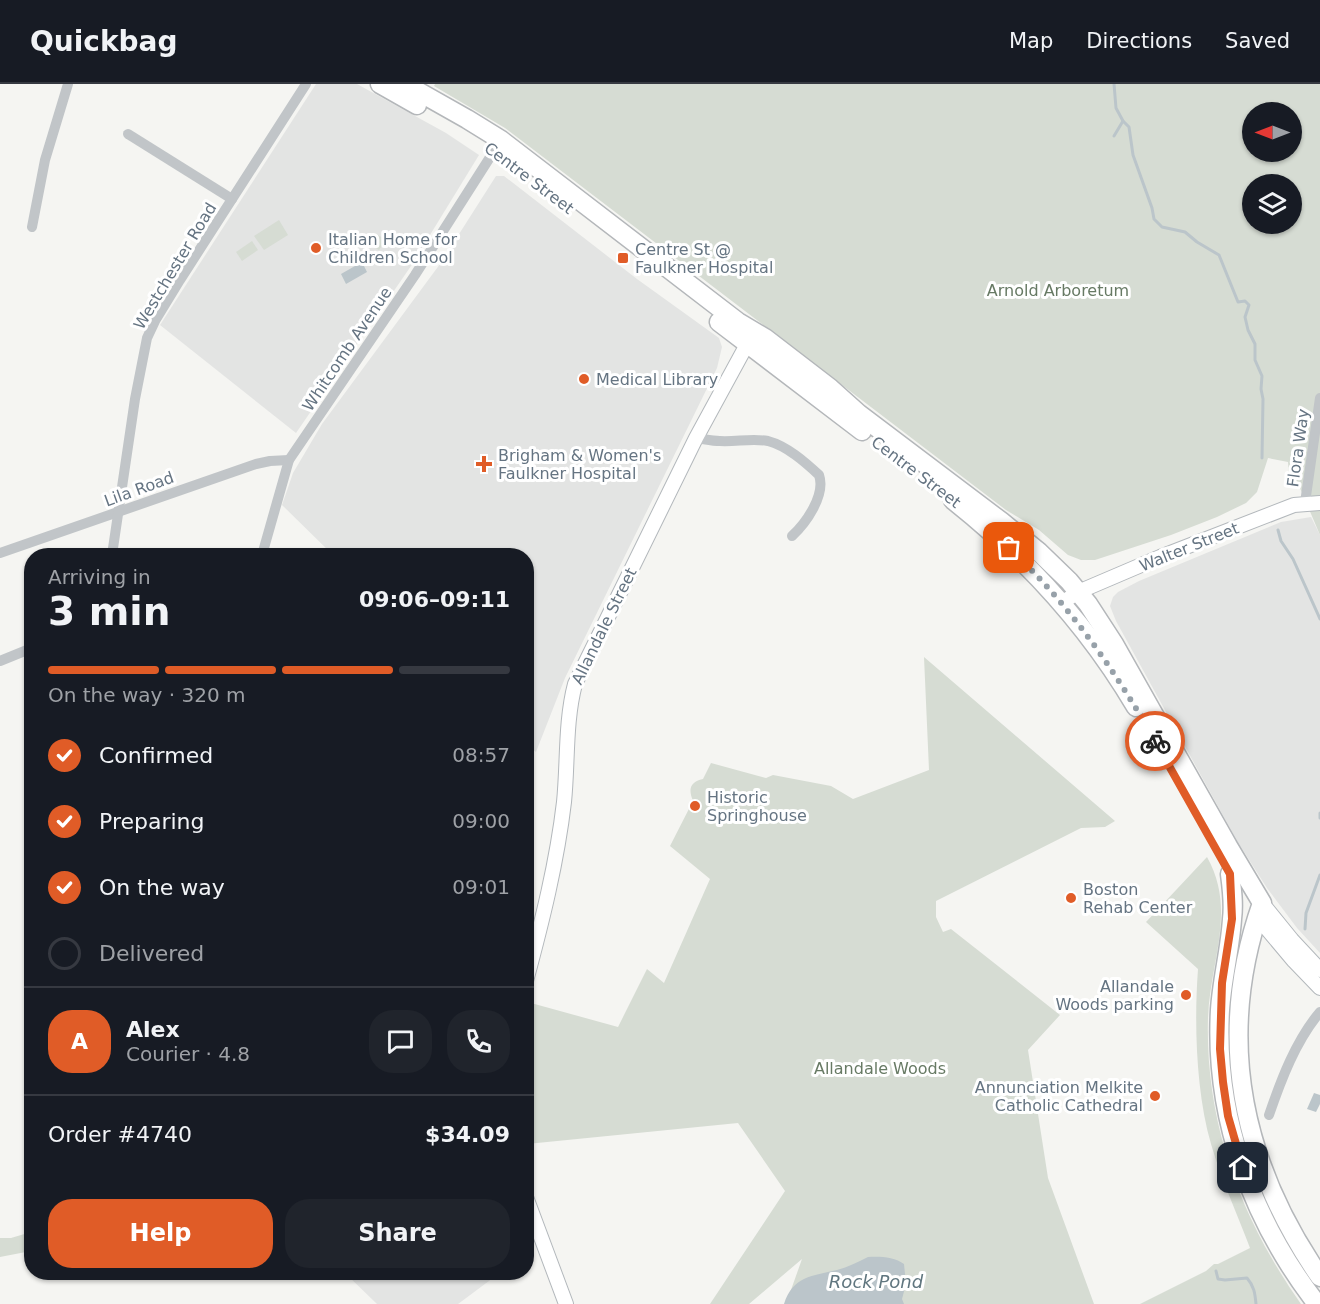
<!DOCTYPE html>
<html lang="en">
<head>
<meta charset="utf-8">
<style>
	body { margin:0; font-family:"DejaVu Sans",sans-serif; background:#20242c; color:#f1f3f6; height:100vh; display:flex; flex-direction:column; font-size:22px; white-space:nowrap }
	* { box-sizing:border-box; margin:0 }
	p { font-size:20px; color:#9ea1a6 }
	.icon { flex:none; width:33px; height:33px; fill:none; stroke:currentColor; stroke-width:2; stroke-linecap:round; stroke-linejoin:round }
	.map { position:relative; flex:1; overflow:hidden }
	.panel { position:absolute; left:24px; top:464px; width:510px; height:732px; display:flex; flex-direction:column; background:#171b24; border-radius:24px; box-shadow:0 2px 4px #0004 }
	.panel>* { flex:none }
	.needle { width:39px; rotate:270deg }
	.tools { position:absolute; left:1242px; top:18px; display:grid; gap:12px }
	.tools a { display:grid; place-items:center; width:60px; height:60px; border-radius:50%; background:#171b24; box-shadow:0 2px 4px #0004; font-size:30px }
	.pin { position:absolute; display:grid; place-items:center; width:51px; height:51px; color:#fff; margin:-26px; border-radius:12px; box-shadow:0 3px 9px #0006 }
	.courier { position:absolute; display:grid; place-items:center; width:60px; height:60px; margin:-30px; border:4px solid #e05c27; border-radius:50%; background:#fff; color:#222; box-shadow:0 2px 8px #0007 }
	.headline em { font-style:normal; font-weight:600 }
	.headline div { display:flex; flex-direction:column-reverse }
	.headline { display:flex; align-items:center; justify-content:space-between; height:102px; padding:0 24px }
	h1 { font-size:39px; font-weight:600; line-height:45px }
	.bar { display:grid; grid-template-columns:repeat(4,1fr); gap:9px 6px; align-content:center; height:72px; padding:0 24px }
	.bar i { height:8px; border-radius:4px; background:#363941 }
	.bar .current { background:#e05c27 }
	.bar p { grid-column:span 4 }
	.line { display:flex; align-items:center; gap:15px; padding:0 24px; border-top:2px solid #363941 }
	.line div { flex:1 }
	.round { display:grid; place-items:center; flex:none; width:63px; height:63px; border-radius:24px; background:#20242c }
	ol { padding:0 24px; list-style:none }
	li { display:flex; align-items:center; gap:18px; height:66px }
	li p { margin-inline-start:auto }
	li .icon { padding:6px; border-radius:50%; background:#e05c27; color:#fff; stroke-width:4 }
	li:last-child { color:#9ea1a6 }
	li i { width:33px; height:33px; border:3px solid #363941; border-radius:50% }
	.cta { display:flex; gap:12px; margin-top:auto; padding:12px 24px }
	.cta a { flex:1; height:69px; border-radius:24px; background:#e05c27; color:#fff; font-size:24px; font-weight:600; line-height:69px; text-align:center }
	.cta a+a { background:#20242c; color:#f1f3f6 }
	header { display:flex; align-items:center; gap:36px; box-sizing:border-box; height:84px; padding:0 30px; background:#171b24; border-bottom:2px solid #363941 }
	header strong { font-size:28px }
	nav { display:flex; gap:33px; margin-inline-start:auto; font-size:21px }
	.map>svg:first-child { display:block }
</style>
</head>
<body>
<header>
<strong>Quickbag</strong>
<nav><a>Map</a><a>Directions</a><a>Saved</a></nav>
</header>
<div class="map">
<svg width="1320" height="1220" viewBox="0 0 1320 1220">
	<rect width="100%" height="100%" fill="#f5f5f2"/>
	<g fill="#e3e4e3">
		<path d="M316 0H357L446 49 479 71 411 182 296 349 160 241Z"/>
		<path d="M496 92H504L637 195 719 254 722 263 717 284 565 594 536 668 526 660V471H333L282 421 293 389 322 340 440 180Z"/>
		<path d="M1311 433 1320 451V869L1297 844 1267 804 1237 757 1116 537 1110 522 1113 513 1118 508 1139 497 1281 438Z"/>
		<path d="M344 1188H501L458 1220H377Z"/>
	</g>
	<g fill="#d6dcd3" fill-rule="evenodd">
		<path d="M435 0H1320V451L1297 397 1292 396 1289 390 1288 378 1268 374 1257 408 1246 419 1217 433 1171 451 1095 476H1081L1068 471 1039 446 1006 426 505 44 434 2ZM1252 28H1292V68H1252ZM1252 100H1292V140H1252Z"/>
		<path d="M279 136 288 151 264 166 254 152Z"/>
		<path d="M375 149 386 156 379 166 368 159Z"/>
		<path d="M252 157 258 166 242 177 236 168Z"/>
		<path d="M924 573 1115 737 1105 743 1081 744 936 817V833L943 848 951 845 1060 931 1028 966 1048 1094 1094 1220H786L802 1175 749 1220H710L785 1107 738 1039 527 1060 526 936 531 919 618 943 647 885 664 899 710 795 670 762 693 717C688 705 690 698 703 695L711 679 766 694 773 691 831 702 853 715 929 686Z"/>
		<path d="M1207 773C1237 826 1210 877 1208 934 1205 1039 1241 1135 1301 1220H1140L1206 1187 1214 1180H1218L1250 1164C1237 1129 1221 1095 1211 1060 1196 1008 1194 939 1198 885L1146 838Z"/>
		<path d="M31 1148V1167L0 1173V1154H11Z"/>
	</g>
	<g fill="#bbc5ca">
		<path d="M362 178 367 188 346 200 341 190Z"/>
		<path d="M1314 1009 1320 1011V1020L1316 1028 1307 1025Z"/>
		<path d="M868 1173C879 1172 895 1173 904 1180L906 1200 902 1215 904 1220H784C793 1192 812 1192 837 1186 848 1183 858 1178 868 1173Z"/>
	</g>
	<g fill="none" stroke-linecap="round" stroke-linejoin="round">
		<g stroke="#bbc5ca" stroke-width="3">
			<path d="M1114 0 1116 24 1123 37 1129 43 1133 71 1152 124 1154 135 1162 143 1185 148 1197 158 1219 171 1238 218 1245 217 1249 221 1245 233 1248 246 1255 260V276L1262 292 1261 305 1263 315 1262 374"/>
			<path d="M1114 52 1123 37"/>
			<path d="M1278 446 1281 457 1293 475 1320 535"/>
			<path d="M1320 729V734"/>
			<path d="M1305 845 1306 829 1320 791"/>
			<path d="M1216 1187 1218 1195 1225 1196 1247 1194C1254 1202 1255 1209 1256 1220"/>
		</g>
		<defs>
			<g id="secondary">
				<path d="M1062 519 1078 508 1160 473 1294 421 1320 419"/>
				<path d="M1262 819 1292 856 1320 886"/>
				<path d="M1257 833 1294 877 1320 904"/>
				<path d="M526 897C542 838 557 778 564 718 568 679 565 638 575 600L696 354 751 253"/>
				<path d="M526 1113 566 1220"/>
			</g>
			<g id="highway">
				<path d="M380 0 417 21"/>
				<path d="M405 0 467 35 501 56 738 238 765 254 830 304 859 330 1002 438 1039 468 1069 497 1088 520 1114 560 1228 762 1262 819C1215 952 1241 1078 1320 1193"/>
				<path d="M719 238 862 347"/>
				<path d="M953 416C1026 474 1089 543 1136 623"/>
				<path d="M1230 790C1232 805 1234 820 1232 835 1230 866 1222 895 1220 926 1214 1033 1252 1136 1317 1220"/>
			</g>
		</defs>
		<use href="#secondary" stroke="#b3b8bc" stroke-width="16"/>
		<use href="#highway" stroke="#b4b7ba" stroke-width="21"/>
		<g stroke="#c1c5c8" stroke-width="10">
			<path d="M128 50 232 115"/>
			<path d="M32 143 45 76 68 0"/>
			<path d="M696 354C704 355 712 357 720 357 736 358 752 354 768 357 787 362 805 378 819 391 826 411 806 439 792 452"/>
			<path d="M1305 419 1320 314"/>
			<path d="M0 469 256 380 270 377 289 376"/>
			<path d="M112 471 135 315 147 254 155 237 180 196 306 0"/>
			<path d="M262 471 289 376 415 191 501 56"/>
			<path d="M0 577 32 564"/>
			<path d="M1269 1031C1281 996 1296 956 1320 928"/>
		</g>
		<use href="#secondary" stroke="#fff" stroke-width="14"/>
		<use href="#highway" stroke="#fff" stroke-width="18"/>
	</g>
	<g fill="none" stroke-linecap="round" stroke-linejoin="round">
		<path stroke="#97a1a9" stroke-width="6" stroke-dasharray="0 10.8" d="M1009 464C1069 520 1115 586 1155 657"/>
		<path stroke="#e05c27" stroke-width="8" d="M1155 657 1230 790 1232 835 1222 899 1220 965 1223 998 1228 1032 1243 1084"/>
	</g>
	<g fill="#e05c27" stroke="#fff" stroke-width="2">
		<circle cx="316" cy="164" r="6"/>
		<rect x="617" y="168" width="12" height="12" rx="3"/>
		<circle cx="584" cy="295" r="6"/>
		<path d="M481 371h6v6h6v6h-6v6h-6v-6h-6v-6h6z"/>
		<circle cx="695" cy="722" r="6"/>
		<circle cx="1071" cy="814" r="6"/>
		<circle cx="1186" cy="911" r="6"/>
		<circle cx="1155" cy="1012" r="6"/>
	</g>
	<g text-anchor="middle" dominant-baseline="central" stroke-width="6" stroke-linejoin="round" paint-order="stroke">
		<g font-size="16" fill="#657482" stroke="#fff">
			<text transform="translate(529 94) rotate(37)">Centre Street</text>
			<text transform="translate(175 182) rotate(-59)">Westchester Road</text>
			<text transform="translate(347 265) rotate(-56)">Whitcomb Avenue</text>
			<text transform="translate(1298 364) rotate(-82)">Flora Way</text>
			<text transform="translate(916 388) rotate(37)">Centre Street</text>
			<text transform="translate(139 405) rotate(-20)">Lila Road</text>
			<text transform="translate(1189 463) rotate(-22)">Walter Street</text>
			<text transform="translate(604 542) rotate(-64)">Allandale Street</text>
		</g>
		<g font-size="16" fill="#657482" stroke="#fff" text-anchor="start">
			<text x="328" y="155">Italian Home for<tspan x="328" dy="18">Children School</tspan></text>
			<text x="635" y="165">Centre St @<tspan x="635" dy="18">Faulkner Hospital</tspan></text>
			<text x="596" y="295">Medical Library</text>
			<text x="498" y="371">Brigham &amp; Women's<tspan x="498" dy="18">Faulkner Hospital</tspan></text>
			<text x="707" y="713">Historic<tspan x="707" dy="18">Springhouse</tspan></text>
			<text x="1083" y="805">Boston<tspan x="1083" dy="18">Rehab Center</tspan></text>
			<text x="1174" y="902" text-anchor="end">Allandale<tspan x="1174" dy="18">Woods parking</tspan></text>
			<text x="1143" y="1003" text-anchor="end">Annunciation Melkite<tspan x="1143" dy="18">Catholic Cathedral</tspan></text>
		</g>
		<g font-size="16" fill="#677a64" stroke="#fff">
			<text x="1058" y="206">Arnold Arboretum</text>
			<text x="880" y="984">Allandale Woods</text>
		</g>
		<g font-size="18" font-style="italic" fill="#60767f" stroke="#fff">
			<text x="876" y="1197">Rock Pond</text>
		</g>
	</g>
</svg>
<div class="tools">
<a><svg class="needle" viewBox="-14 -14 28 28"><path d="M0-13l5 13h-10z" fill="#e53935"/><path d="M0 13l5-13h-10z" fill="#9ea1a6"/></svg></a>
<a><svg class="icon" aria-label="layers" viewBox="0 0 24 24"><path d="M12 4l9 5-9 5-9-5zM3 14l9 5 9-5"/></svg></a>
</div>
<div class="pin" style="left:1009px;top:464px;background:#ea580c"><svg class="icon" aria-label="bag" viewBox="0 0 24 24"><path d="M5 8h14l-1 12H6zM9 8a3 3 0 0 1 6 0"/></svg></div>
<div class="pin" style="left:1243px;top:1084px;background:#1f2937"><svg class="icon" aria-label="home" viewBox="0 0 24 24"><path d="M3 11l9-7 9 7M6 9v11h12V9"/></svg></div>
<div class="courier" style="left:1155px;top:657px"><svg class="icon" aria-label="bike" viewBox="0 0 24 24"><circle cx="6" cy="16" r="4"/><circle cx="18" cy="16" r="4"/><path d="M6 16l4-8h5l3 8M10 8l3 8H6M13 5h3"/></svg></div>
<section class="panel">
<div class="headline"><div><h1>3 min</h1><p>Arriving in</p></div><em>09:06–09:11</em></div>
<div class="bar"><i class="current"></i><i class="current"></i><i class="current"></i><i></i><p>On the way · 320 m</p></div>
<ol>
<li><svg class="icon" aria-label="check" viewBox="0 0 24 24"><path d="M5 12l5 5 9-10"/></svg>Confirmed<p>08:57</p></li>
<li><svg class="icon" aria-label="check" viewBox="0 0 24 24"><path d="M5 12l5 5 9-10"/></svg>Preparing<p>09:00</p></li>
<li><svg class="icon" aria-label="check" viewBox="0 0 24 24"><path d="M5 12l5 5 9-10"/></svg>On the way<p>09:01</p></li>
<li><i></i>Delivered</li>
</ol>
<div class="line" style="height:108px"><b class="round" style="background:#e05c27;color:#fff">A</b><div><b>Alex</b><p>Courier · 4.8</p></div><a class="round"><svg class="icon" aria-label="chat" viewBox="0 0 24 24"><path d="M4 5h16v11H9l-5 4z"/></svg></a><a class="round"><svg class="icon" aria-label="phone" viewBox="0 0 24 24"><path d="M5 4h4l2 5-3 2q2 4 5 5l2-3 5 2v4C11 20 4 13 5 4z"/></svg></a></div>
<div class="line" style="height:78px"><div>Order #4740</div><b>$34.09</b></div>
<div class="cta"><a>Help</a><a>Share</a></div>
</section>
</div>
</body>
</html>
